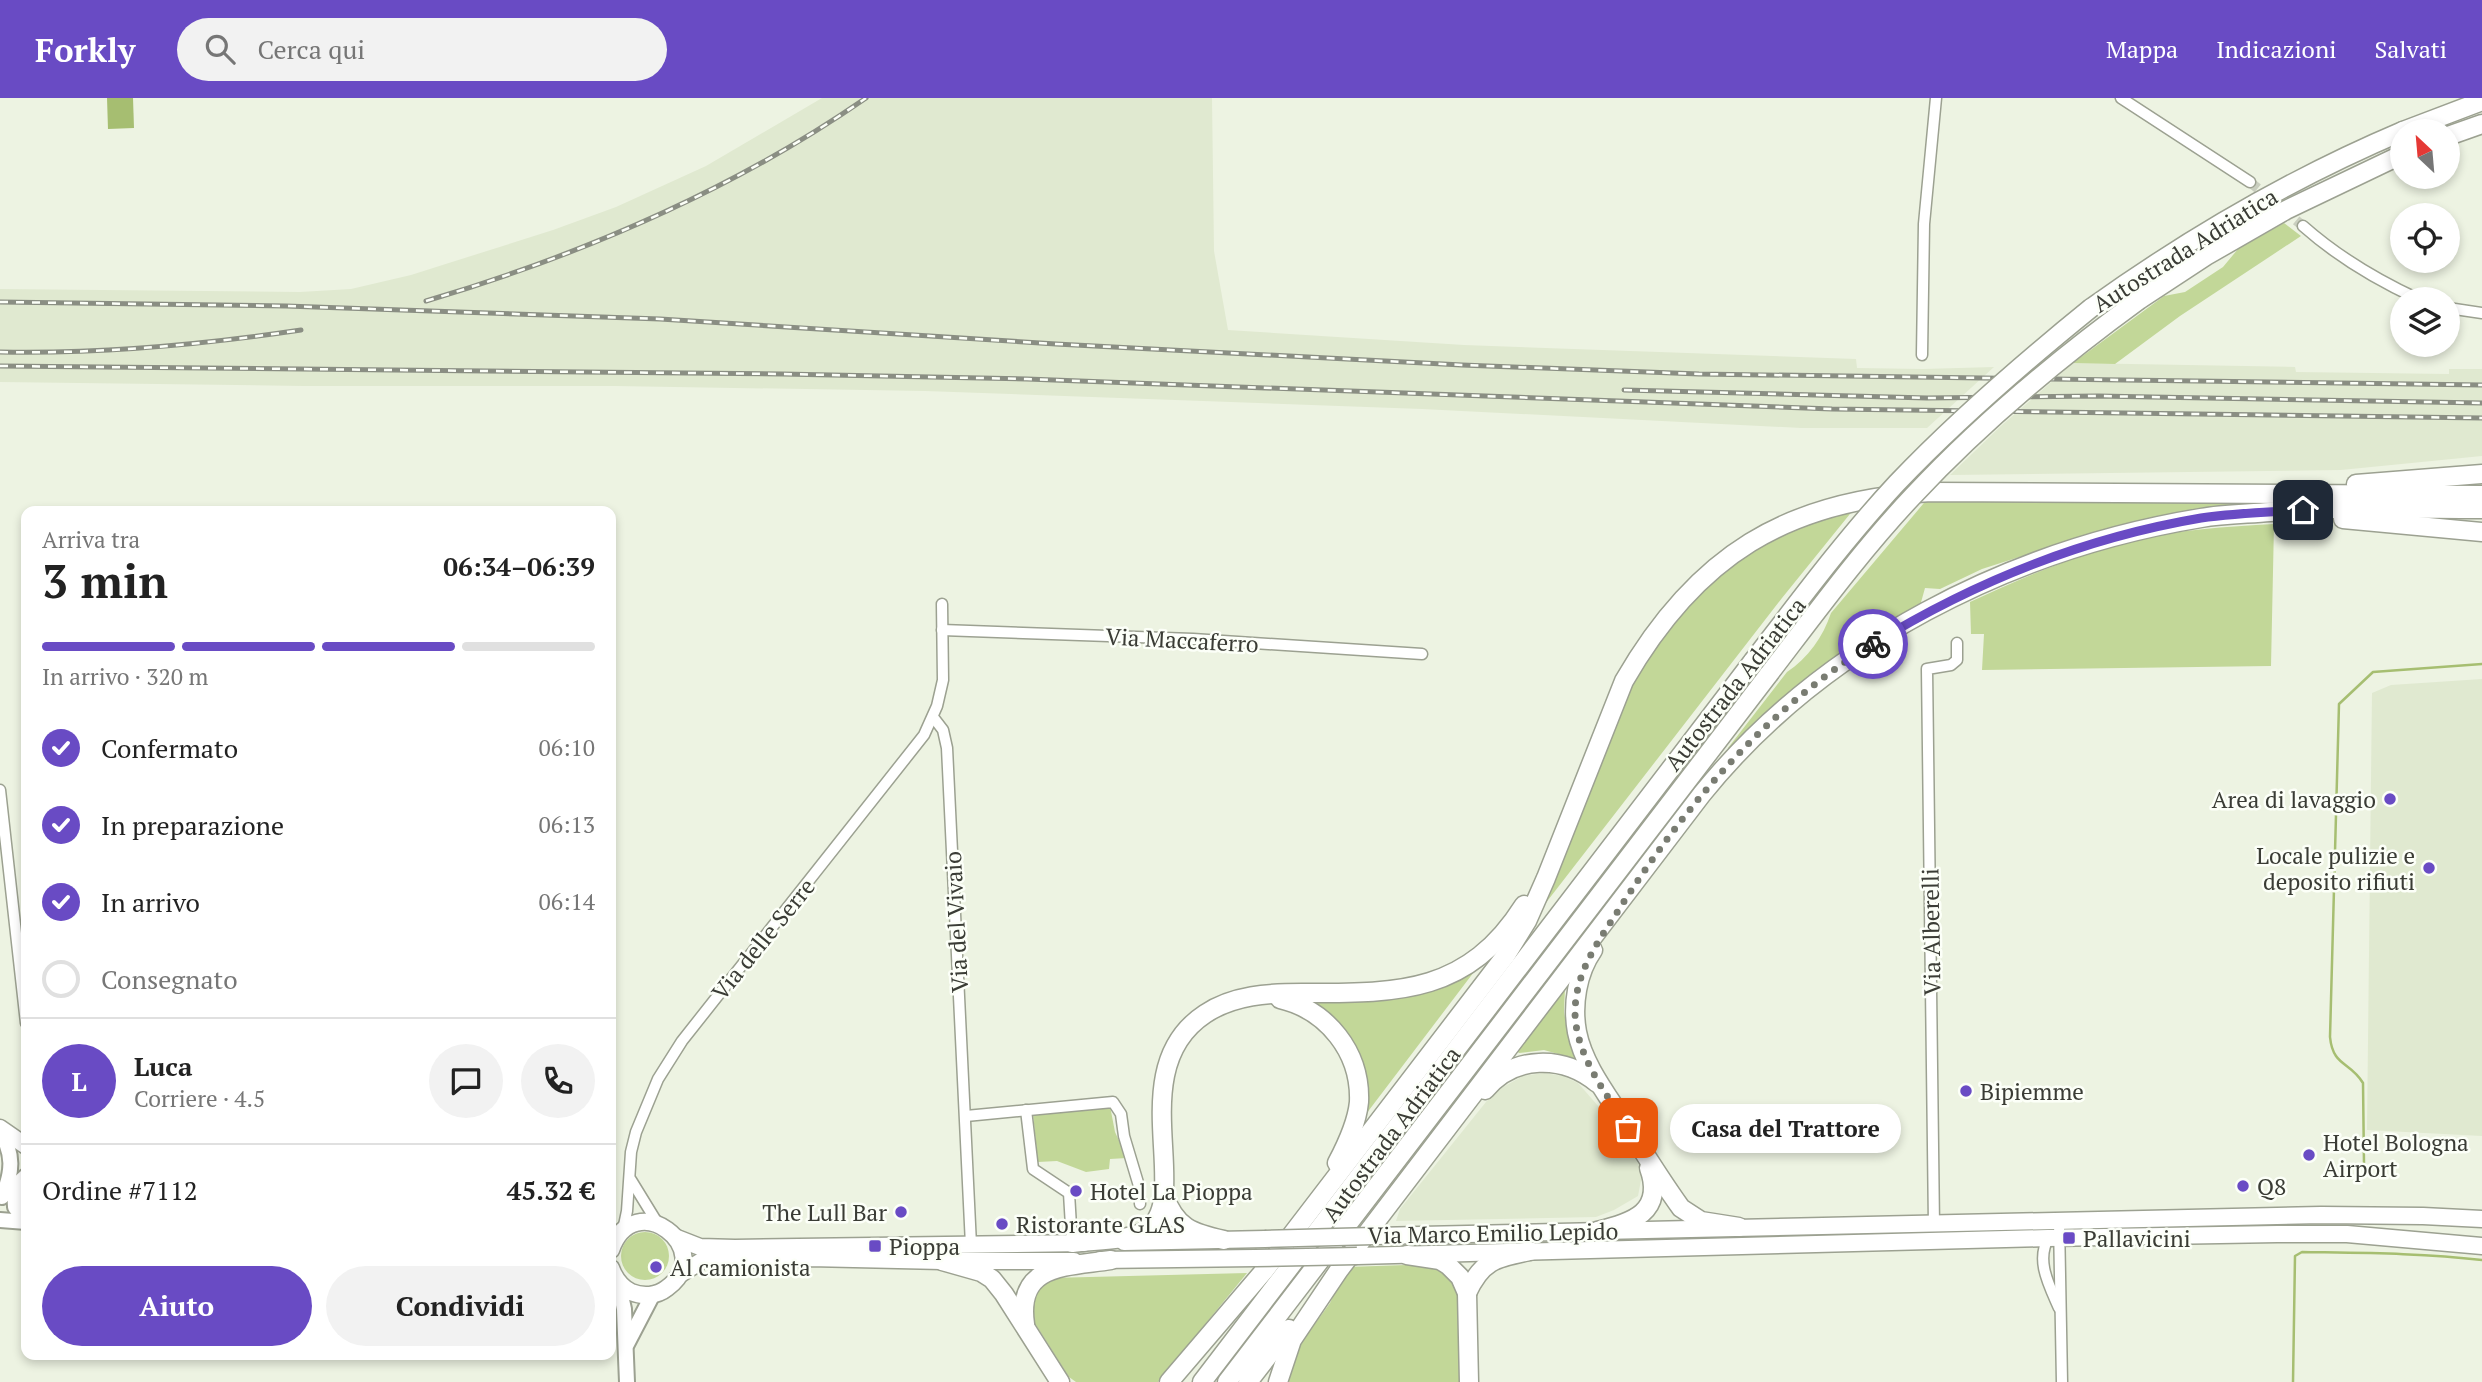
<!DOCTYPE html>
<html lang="it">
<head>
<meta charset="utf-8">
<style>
	body { margin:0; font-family:"PT Serif",serif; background:#f2f2f2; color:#222; height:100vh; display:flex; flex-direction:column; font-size:26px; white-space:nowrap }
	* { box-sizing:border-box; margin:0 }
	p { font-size:23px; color:#767676 }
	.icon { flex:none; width:38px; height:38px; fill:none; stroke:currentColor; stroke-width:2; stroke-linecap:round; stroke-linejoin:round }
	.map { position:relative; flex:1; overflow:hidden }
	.side { position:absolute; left:21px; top:408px; width:595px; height:854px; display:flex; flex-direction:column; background:#fff; border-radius:14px; box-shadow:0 4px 10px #0003 }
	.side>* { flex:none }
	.needle { width:46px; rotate:334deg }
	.tools { position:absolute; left:2390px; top:21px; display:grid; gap:14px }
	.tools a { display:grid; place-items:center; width:70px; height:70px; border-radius:50%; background:#fff; box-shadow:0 4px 10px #0003; font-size:35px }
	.pin { position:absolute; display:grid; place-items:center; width:60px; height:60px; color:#fff; margin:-30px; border-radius:14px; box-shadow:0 4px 10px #0006 }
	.courier { position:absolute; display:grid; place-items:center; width:70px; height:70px; margin:-35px; border:5px solid #694bc4; border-radius:50%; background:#fff; color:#222; box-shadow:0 2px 9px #0007 }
	.bubble { position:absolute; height:49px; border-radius:24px; background:#fff; box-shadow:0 4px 10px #0003; font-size:23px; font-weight:700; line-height:49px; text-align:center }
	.summary em { font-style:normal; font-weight:700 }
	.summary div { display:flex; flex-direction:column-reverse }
	.summary { display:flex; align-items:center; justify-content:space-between; height:119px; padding:0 21px }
	h1 { font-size:46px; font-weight:700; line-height:52px }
	.bar { display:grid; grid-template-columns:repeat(4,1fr); gap:10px 7px; align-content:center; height:84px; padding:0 21px }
	.bar i { height:9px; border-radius:5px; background:#e0e0e0 }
	.bar .selected { background:#694bc4 }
	.bar p { grid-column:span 4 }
	.line { display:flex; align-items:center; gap:18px; padding:0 21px; border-top:2px solid #e0e0e0 }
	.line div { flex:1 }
	.round { display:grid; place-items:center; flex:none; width:74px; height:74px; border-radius:37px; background:#f2f2f2 }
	ol { padding:0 21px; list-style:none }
	li { display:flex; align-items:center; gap:21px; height:77px }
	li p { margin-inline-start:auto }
	li .icon { padding:7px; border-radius:50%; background:#694bc4; color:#fff; stroke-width:4 }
	li:last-child { color:#767676 }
	li i { width:38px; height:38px; border:4px solid #e0e0e0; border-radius:50% }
	.action { display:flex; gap:14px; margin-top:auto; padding:14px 21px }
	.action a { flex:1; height:80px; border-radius:42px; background:#694bc4; color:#fff; font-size:28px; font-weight:700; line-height:80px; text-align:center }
	.action a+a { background:#f2f2f2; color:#222 }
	header { display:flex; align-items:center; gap:42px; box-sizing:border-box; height:98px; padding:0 35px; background:#694bc4; color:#fff }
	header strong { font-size:33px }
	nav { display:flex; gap:38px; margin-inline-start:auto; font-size:24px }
	.search { width:490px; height:63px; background:#f2f2f2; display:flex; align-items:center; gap:18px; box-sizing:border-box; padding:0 24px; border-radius:38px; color:#767676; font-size:26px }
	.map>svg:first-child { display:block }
</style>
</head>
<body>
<header>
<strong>Forkly</strong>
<div class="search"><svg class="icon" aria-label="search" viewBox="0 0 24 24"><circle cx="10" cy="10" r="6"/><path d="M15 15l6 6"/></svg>Cerca qui</div>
<nav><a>Mappa</a><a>Indicazioni</a><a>Salvati</a></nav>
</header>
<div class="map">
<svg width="2482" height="1284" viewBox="0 0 2482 1284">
	<rect width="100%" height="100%" fill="#edf3e2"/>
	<g fill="#e0e9d0">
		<path d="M822 0H1212L1214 153 1228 232 1464 247 1856 261 1857 270 1923 271 1994 269 1927 330H1801L1422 311 925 293 615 288H304L0 284V191L300 194 351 191 411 177 553 132 616 109 706 68Z"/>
		<path d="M2073 265 2295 269 2296 274 2449 276V271H2482V358L2341 372 1950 377 2001 328Z"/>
		<path d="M2482 581V1038L2367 1032 2372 595 2391 587Z"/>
		<path d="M1544 975 1563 978 1578 985 1606 1017 1639 1067 1642 1077 1638 1098 1614 1112 1596 1119 1396 1123 1400 1111 1494 994 1523 978Z"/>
	</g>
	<g fill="#c2d798">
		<path d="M2284 125 2301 138 2180 218 2115 266 2073 265 2164 198 2185 194 2223 169 2238 151Z"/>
		<path d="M1929 399 2251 404 2153 420 2085 438 1982 471 1940 491 1925 490 1920 508 1824 569 1777 606 1729 651 1728 650 1787 574C1808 560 1823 539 1831 515Z"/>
		<path d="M1858 406 1782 500 1545 806 1541 805 1630 585 1681 508 1756 446Z"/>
		<path d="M2274 426 2271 568 1982 572 1984 536H1971L1970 504C2022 480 2075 457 2131 443 2178 431 2226 429 2274 426Z"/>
		<path d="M1483 862 1360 1024C1357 1001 1355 963 1349 942 1343 923 1321 909 1305 901L1353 898Z"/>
		<path d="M1565 889 1564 914 1567 931 1579 962 1544 952 1519 955 1516 952Z"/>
		<path d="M1110 1008 1115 1034 1127 1060 1110 1061 1109 1071 1086 1074 1057 1063 1038 1064 1033 1016Z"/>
		<circle cx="645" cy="1158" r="24"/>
		<path d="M1411 1164 1435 1167 1454 1181 1459 1200 1462 1284H1286L1299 1248 1330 1205 1347 1169 1406 1167Z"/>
		<path d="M1247 1175 1158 1284H1076L1069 1279 1029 1216 1033 1195 1050 1180Z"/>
	</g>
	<path fill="#a6be71" d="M107 0H133L134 30 108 31Z"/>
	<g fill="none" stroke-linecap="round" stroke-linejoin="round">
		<g stroke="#a6be71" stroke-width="2.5">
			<path d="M2364 1067 2363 985C2350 963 2333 969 2330 939L2339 606 2373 574 2482 566"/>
			<path d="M2293 1284 2295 1158 2302 1154C2362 1155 2422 1155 2482 1162"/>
		</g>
		<path stroke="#c9cebf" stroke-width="10" stroke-dasharray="10 5" stroke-linecap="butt" d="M2250 84 2303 128"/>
		<defs>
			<g id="minor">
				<path d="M2121 0 2250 84"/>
				<path d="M2303 128C2338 159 2377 182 2418 201"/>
				<path d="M2448 210 2482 215"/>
				<path d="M1922 257 1924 126 1936 0"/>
				<path d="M942 532 1193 541 1422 556"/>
				<path d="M933 619 943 632 947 650 971 1147"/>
				<path d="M0 692 26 925"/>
				<path d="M1026 1012 1033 1071 1069 1095 1072 1145"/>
				<path d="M966 1018 1113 1004 1121 1016 1124 1038 1139 1088 1140 1106"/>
				<path d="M631 1082 658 1126"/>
				<path d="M2059 1124 2062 1284"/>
				<path d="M1934 1128 1927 571 1951 567 1957 562V545"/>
				<path d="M623 1132 627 1113 631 1054 636 1034 658 981 682 943 924 637 937 608 943 582 942 506"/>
				<path d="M2049 1139C2035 1162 2049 1187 2059 1210"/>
			</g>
			<g id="secondary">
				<path d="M0 1033C14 1056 13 1074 2 1099"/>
				<path d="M14 1090 15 1109 26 1124"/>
				<path d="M6 1096 26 1078"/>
				<path d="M0 1122 26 1124"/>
				<path d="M618 1184 624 1211 627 1284"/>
				<path d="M627 1246 653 1196"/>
			</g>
			<g id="primary">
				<path d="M0 1030 26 1048"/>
				<path d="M1374 1138 2321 1117 2423 1118 2482 1121"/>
				<path d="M677 1140 700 1149 735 1150 1084 1145"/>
				<path d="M1124 1144 1265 1141"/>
				<path d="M611 1152C634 1086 719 1152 667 1190 657 1198 643 1199 631 1194 621 1189 615 1181 611 1170"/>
				<path d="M1357 1158 2048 1140 2277 1136H2347L2482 1148"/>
				<path d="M1100 1162 1255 1160"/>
				<path d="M679 1177 703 1162H719L810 1160 942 1163H1074"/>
			</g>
			<g id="motorway">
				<path d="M2403 33 2482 3"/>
				<path d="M2448 38 2482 26"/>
				<path d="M2139 202 2206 158 2286 112 2403 56"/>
				<path d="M2091 210C2189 140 2292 80 2403 33"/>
				<path d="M2356 386 2482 376"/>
				<path d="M2343 421 2482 434"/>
				<path d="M1593 852C1577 875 1572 907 1577 934 1583 965 1605 994 1622 1020 1641 1050 1660 1081 1681 1110L1701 1123 1739 1129"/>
				<path d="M1280 901C1327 912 1361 954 1359 1004 1357 1025 1347 1046 1337 1065"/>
				<path d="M1485 992C1514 957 1563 957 1597 985"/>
				<path d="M1164 1097C1176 1130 1192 1135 1224 1142"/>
				<path d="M1597 1133C1632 1125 1665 1114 1649 1070"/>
				<path d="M1072 1145C1092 1142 1129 1143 1145 1133 1196 1103 1120 972 1205 916 1233 897 1269 895 1302 895 1397 895 1467 897 1524 807"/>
				<path d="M1407 1157 1440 1162 1448 1167 1460 1179 1467 1195 1469 1284"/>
				<path d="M942 1163 981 1174 992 1181 1004 1196 1060 1284"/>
				<path d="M1467 1195C1482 1162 1496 1160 1530 1153"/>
				<path d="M1025 1226C1016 1165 1067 1169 1111 1162"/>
				<path d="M1169 1284 1264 1173 1506 857 1527 823 1546 780 1624 583C1696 458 1786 402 1931 394L2482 397"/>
				<path d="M1202 1284 1753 563"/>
				<path d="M1227 1284 1769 576"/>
				<path d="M1248 1284 1289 1231"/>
				<path d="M1278 1284 1292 1242 1339 1172 1702 696C1823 546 2012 451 2201 420 2224 416 2247 416 2270 414 2341 409 2411 411 2482 411"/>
			</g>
		</defs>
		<use href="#minor" stroke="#9ca191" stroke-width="13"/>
		<use href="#secondary" stroke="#9ca191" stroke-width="18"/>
		<use href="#primary" stroke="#9ca191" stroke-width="19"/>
		<use href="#motorway" stroke="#9ca191" stroke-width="21"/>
		<use href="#minor" stroke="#fff" stroke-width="10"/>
		<use href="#secondary" stroke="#fff" stroke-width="14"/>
		<use href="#primary" stroke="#fff" stroke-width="16"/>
		<use href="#motorway" stroke="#fff" stroke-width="18"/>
		<defs>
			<g id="rail">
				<path d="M426 203C581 157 733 92 866 0"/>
				<path d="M0 204 286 208 660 221 1056 246 1462 267 1699 276 2482 287"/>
				<path d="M0 254C102 256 200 247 301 232"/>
				<path d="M0 268 782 276 1027 281 1832 311 2482 320"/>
				<path d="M1624 292 1927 300 2098 298 2482 305"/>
			</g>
		</defs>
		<use href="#rail" stroke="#8a8e83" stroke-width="5"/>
		<use href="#rail" stroke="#fcfff8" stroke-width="2.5" stroke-dasharray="8" stroke-linecap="butt"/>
		<defs>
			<g id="primary-bridge">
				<path d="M1265 1141 1374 1138"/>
				<path d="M1255 1160 1357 1158"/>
			</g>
			<g id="motorway-bridge">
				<path d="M1753 563C1799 503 1845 441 1897 385 1957 322 2023 265 2091 210"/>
				<path d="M1769 576C1815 516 1861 453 1913 398 1982 324 2058 261 2139 202"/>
			</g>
		</defs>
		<use href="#primary-bridge" stroke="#9ca191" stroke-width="19" stroke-linecap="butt"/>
		<use href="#motorway-bridge" stroke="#9ca191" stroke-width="21" stroke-linecap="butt"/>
		<use href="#primary-bridge" stroke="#fff" stroke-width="16"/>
		<use href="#motorway-bridge" stroke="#fff" stroke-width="18"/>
	</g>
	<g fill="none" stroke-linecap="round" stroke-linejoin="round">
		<path stroke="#797c72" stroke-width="7" stroke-dasharray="0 12.6" d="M1628 1030C1606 995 1576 958 1575 915 1575 872 1601 840 1623 805 1689 703 1768 610 1873 546"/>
		<path stroke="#694bc4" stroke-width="9" d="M1873 546C1974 484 2083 440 2201 420 2234 415 2269 414 2303 412"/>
	</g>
	<g fill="#694bc4" stroke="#fcfff8" stroke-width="2.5">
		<circle cx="2390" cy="701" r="7"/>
		<circle cx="2429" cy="770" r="7"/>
		<circle cx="1966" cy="993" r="7"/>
		<circle cx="2309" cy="1057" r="7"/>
		<circle cx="2243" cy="1088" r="7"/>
		<circle cx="1076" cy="1093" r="7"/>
		<circle cx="901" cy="1114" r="7"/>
		<circle cx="1002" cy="1126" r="7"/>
		<rect x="2062" y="1133" width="14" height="14" rx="3.5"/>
		<rect x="868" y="1141" width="14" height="14" rx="3.5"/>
		<circle cx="656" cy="1169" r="7"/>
	</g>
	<g text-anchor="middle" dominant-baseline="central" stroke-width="5" stroke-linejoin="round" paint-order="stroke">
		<g font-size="23" fill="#3a3c35" stroke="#fcfff8">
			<text transform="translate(2185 152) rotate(-32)">Autostrada Adriatica</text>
			<text transform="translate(1182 542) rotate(3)">Via Maccaferro</text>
			<text transform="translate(1735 586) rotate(-52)">Autostrada Adriatica</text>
			<text transform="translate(956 824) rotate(-93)">Via del Vivaio</text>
			<text transform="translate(1931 834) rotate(-91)">Via Alberelli</text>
			<text transform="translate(763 841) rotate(-51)">Via delle Serre</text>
			<text transform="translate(1391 1036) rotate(-53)">Autostrada Adriatica</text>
			<text transform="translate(1493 1135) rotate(-1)">Via Marco Emilio Lepido</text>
		</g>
		<g font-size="23" fill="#3a3c35" stroke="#fcfff8" text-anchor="start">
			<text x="2376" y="701" text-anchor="end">Area di lavaggio</text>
			<text x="2415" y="757" text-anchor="end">Locale pulizie e<tspan x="2415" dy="26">deposito rifiuti</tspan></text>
			<text x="1980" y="993">Bipiemme</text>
			<text x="2323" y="1044">Hotel Bologna<tspan x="2323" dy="26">Airport</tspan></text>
			<text x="2257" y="1088">Q8</text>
			<text x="1090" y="1093">Hotel La Pioppa</text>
			<text x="887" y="1114" text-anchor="end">The Lull Bar</text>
			<text x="1016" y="1126">Ristorante GLAS</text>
			<text x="2083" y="1140">Pallavicini</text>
			<text x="889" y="1148">Pioppa</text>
			<text x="670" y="1169">Al camionista</text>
		</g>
	</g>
</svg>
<div class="tools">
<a><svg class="needle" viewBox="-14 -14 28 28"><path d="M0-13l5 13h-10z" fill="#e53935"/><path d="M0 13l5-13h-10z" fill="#767676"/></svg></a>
<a><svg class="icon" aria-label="locate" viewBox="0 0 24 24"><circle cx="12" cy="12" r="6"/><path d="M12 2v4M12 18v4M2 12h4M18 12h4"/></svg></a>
<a><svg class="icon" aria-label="layers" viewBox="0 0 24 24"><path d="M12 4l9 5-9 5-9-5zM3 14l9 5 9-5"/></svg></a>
</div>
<div class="pin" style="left:1628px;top:1030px;background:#ea580c"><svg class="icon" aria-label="bag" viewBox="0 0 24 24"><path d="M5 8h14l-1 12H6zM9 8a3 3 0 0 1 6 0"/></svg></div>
<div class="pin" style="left:2303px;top:412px;background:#1f2937"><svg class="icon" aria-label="home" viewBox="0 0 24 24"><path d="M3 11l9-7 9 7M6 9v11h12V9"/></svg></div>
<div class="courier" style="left:1873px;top:546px"><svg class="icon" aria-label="bike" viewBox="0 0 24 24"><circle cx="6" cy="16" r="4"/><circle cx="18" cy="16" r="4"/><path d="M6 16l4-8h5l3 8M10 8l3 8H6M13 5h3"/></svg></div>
<div class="bubble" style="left:1670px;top:1006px;width:231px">Casa del Trattore</div>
<section class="side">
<div class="summary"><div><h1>3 min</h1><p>Arriva tra</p></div><em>06:34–06:39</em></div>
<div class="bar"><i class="selected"></i><i class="selected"></i><i class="selected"></i><i></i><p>In arrivo · 320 m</p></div>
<ol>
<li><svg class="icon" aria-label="check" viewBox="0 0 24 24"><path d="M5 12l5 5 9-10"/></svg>Confermato<p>06:10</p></li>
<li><svg class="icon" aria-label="check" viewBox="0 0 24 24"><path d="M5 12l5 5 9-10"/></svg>In preparazione<p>06:13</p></li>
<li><svg class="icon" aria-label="check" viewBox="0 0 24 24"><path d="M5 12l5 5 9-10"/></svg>In arrivo<p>06:14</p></li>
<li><i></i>Consegnato</li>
</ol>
<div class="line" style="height:126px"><b class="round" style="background:#694bc4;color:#fff">L</b><div><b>Luca</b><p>Corriere · 4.5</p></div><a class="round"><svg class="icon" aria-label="chat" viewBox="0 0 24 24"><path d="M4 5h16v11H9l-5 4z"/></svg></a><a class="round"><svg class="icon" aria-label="phone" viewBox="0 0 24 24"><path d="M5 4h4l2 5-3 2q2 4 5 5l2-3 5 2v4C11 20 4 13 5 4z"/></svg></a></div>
<div class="line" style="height:91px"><div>Ordine #7112</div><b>45.32 €</b></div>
<div class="action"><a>Aiuto</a><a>Condividi</a></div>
</section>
</div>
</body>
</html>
